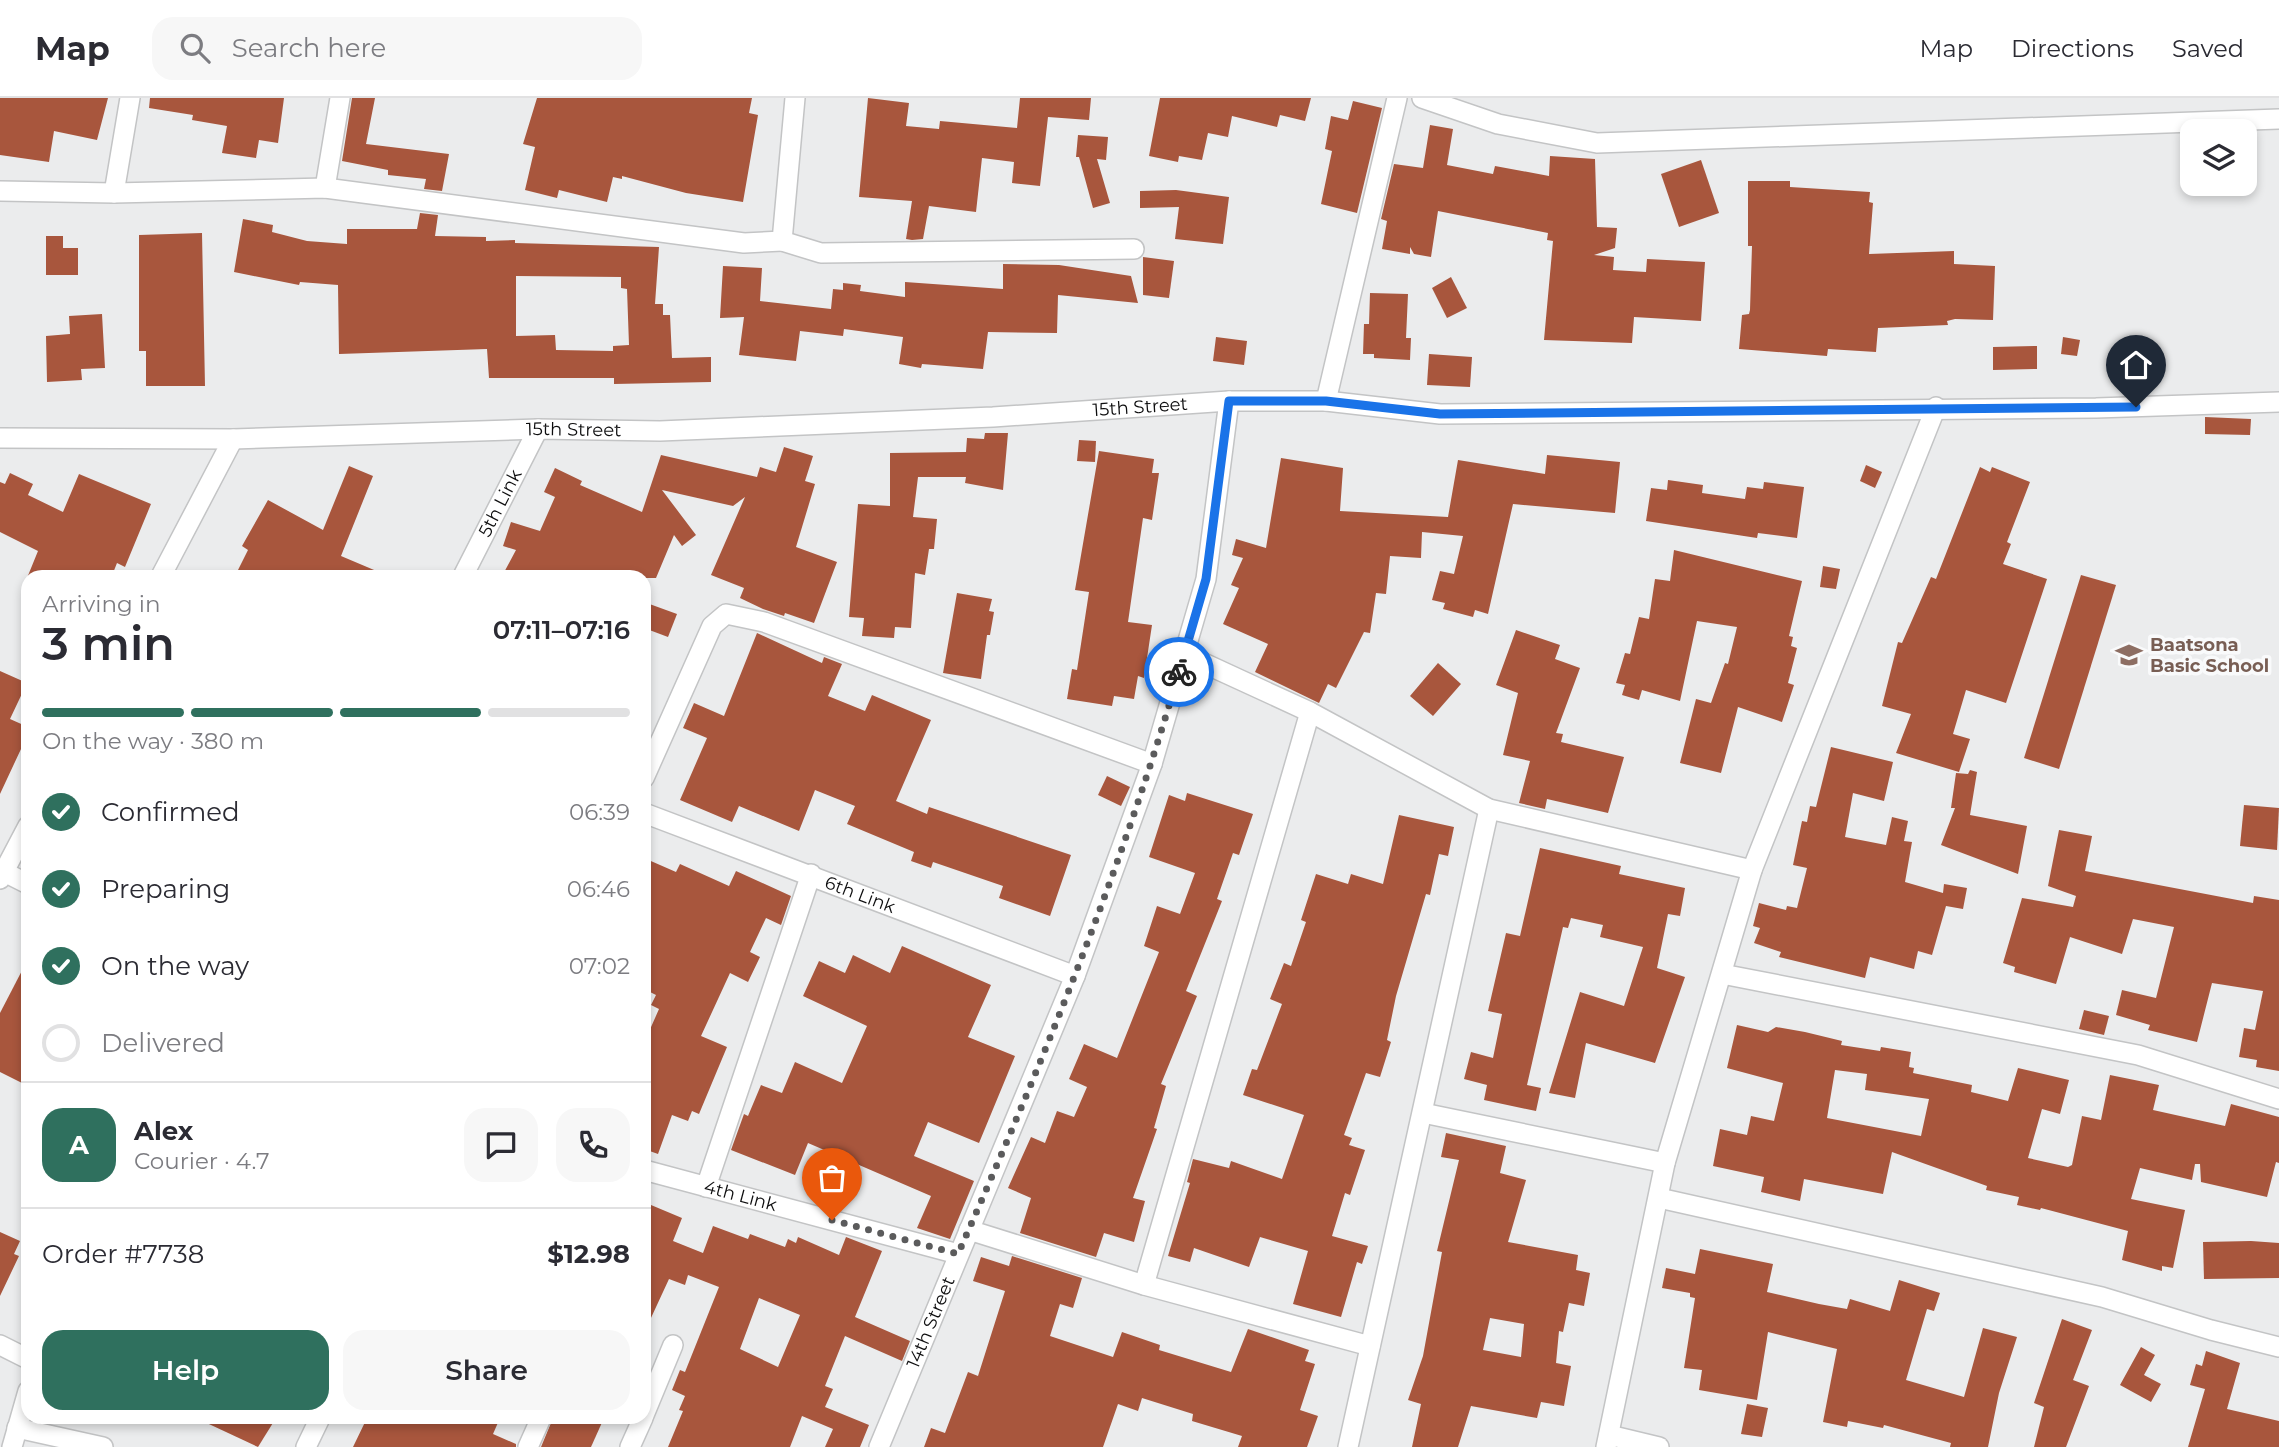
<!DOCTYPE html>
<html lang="en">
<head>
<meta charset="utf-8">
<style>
	body { margin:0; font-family:Montserrat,sans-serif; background:#f7f7f7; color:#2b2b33; height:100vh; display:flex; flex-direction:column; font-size:26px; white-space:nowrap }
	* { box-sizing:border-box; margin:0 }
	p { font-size:23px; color:#7c7c81 }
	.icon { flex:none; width:38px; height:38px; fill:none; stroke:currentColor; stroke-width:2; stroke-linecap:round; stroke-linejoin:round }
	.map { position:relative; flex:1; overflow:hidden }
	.side { position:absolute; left:21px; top:472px; width:630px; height:854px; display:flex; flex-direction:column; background:#fff; border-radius:21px; box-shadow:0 4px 10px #0003 }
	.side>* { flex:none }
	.fabs { position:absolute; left:2180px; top:21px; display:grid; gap:14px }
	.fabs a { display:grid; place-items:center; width:77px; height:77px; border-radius:14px; background:#fff; box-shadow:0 4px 10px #0003; font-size:35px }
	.pin { position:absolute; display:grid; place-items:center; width:60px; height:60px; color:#fff; margin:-72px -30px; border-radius:50% 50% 50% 0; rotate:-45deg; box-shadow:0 0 7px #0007 }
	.pin .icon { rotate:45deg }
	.courier { position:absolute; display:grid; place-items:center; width:70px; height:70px; margin:-35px; border:5px solid #1a73e8; border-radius:50%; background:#fff; color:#222; box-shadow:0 2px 9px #0007 }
	.overview em { font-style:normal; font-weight:600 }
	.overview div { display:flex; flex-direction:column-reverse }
	.overview { display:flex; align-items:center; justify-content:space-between; height:119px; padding:0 21px }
	h1 { font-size:46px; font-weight:600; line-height:52px }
	.bar { display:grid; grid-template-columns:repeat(4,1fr); gap:10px 7px; align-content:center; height:84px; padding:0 21px }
	.bar i { height:9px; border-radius:5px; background:#e1e1e2 }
	.bar .current { background:#2f705e }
	.bar p { grid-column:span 4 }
	.line { display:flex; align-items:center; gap:18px; padding:0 21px; border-top:2px solid #e1e1e2 }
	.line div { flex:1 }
	.round { display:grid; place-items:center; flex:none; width:74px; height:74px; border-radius:21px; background:#f7f7f7 }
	ol { padding:0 21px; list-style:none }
	li { display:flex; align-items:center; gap:21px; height:77px }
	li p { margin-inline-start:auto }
	li .icon { padding:7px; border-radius:50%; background:#2f705e; color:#fff; stroke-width:4 }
	li:last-child { color:#7c7c81 }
	li i { width:38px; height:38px; border:4px solid #e1e1e2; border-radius:50% }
	.cta { display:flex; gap:14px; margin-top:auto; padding:14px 21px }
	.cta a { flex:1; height:80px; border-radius:21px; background:#2f705e; color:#fff; font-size:28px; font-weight:600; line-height:80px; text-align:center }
	.cta a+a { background:#f7f7f7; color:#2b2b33 }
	header { display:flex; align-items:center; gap:42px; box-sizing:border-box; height:98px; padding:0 35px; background:#fff; border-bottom:2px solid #e1e1e2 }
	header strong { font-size:33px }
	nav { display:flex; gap:38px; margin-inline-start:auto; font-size:24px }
	.search { width:490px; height:63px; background:#f7f7f7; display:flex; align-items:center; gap:18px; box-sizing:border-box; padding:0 24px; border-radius:21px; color:#7c7c81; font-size:26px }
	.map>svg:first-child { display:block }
</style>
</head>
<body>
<header>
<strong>Map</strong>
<div class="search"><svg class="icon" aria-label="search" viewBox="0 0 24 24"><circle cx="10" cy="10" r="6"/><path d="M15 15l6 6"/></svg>Search here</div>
<nav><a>Map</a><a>Directions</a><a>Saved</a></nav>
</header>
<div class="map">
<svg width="2279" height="1349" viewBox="0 0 2279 1349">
	<rect width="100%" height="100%" fill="#ebeced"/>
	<g fill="#a8563d" fill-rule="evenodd">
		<path d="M0 0H108L97 42 54 33 49 64 0 57Z"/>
		<path d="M150 0H284L278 45 259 42 256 60 222 55 227 28 192 22 193 17 149 10Z"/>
		<path d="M352 0H375L366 46 449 56 442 93 424 91 426 81 388 77V72L342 63Z"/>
		<path d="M537 0H752L749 15 758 17 743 104 686 95 622 78V81L613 79 607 104 559 92 557 100 525 92 535 49 523 46Z"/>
		<path d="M868 0 909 5 906 28 939 31 940 23 1017 30 1020 0H1091L1089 22 1048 19 1040 88 1012 85 1014 64 982 60 976 114 929 108 923 141 912 142 906 141 912 103 859 99Z"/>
		<path d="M1160 0H1311L1305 23 1280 17 1277 29 1232 18 1228 39 1208 35 1202 62 1179 58 1178 64 1149 58Z"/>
		<path d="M1353 3 1382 10 1357 115 1321 106 1332 53 1325 51 1331 18 1348 22Z"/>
		<path d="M1430 27 1453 31 1447 67 1493 76 1495 68 1549 78 1550 58 1595 61 1597 129 1617 130 1615 150 1594 157 1614 159 1613 172 1646 174 1647 161 1705 164 1701 223 1634 219 1632 245 1544 242 1553 143 1547 142 1548 135 1438 113 1431 159 1414 156 1410 149V156L1382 151 1387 123 1381 121 1394 66 1423 70Z"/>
		<path d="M1078 37 1108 39 1106 62 1097 61 1110 105 1093 110 1079 59H1076Z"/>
		<path d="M1701 62 1719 115 1679 129 1661 76Z"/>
		<path d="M1748 83H1790V89L1870 94 1869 104 1873 105 1869 156 1954 153V166L1995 168 1993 222 1955 221 1947 223 1948 227 1878 230 1876 254 1828 251 1827 258 1739 251 1742 217 1749 216 1750 212 1752 148H1748Z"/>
		<path d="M1176 92 1229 99 1223 146 1175 141 1179 109 1140 110V93Z"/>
		<path d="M420 115 438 117 435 138 486 139V143L515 142V145L659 149 655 206H663V217H670L672 260 711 259V284L614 286V280H489L487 251 339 256 338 187 300 184 299 187 234 174 243 121 273 127 272 134 307 143 347 146V131H417ZM516 178 621 179V190L627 191 629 247 613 248V253L556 252 555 237 516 238Z"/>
		<path d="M202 135 205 288H146V253H139V137Z"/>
		<path d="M46 138H63V150H78V177H46Z"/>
		<path d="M1143 159 1174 163 1169 200 1143 197Z"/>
		<path d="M1003 166 1059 167 1131 178 1138 205 1058 197 1057 235 988 234 983 271 922 266 921 270 899 266 903 239 844 231 843 238 800 233 796 263 739 257 744 219 720 220 723 168 762 170 760 203 831 211 833 191 843 192V185L861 187 860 193 905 199V184L1003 191Z"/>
		<path d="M1451 179 1467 210 1447 220 1432 190Z"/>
		<path d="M1370 195 1408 196 1406 240H1411L1410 262 1374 260V256H1363L1364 226H1369Z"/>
		<path d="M102 216 105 270 81 271 82 282 47 284 46 238 70 236 69 218Z"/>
		<path d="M1216 239 1247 243 1244 267 1213 263Z"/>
		<path d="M2063 239 2080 242 2077 258 2061 256Z"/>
		<path d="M2037 248V271L1993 272V249Z"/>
		<path d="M1429 256 1472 259 1470 289 1427 287Z"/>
		<path d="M2205 319 2251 321 2250 337 2205 336Z"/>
		<path d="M985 335H1008L1003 392 965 385 966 379H918L913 419 937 421 934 451H929L925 477 915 475 911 530 895 529 894 540 862 538 864 520 849 519 858 406 890 408V355L966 354 967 340 984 341Z"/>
		<path d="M1079 342 1096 343 1095 364 1077 363Z"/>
		<path d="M784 349 813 358 805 383 815 386 796 449 837 464 814 525 785 515 784 518 763 511 740 500 744 490 711 477 745 399 733 408 662 392 696 437 682 448 674 437 656 480H501L516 452 503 448 511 424 540 433 555 399 544 394 555 370 582 383 580 387 642 414 661 357 757 379 760 369 776 374Z"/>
		<path d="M1099 353 1154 361 1152 375H1159L1152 422 1143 420 1128 524 1152 527 1144 580 1138 578 1134 601 1114 598 1112 608 1067 601 1072 571 1077 572 1089 494 1075 492Z"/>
		<path d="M1547 357 1620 364 1615 415 1513 406 1488 516 1475 512 1473 519 1443 511 1445 505 1432 502 1440 473 1454 476 1463 438 1422 434 1421 460 1390 458 1386 496 1376 495 1370 535 1364 534 1336 590 1328 586 1319 605 1255 574 1268 546 1223 526 1239 490 1231 487 1243 460 1232 457 1236 441 1266 450 1281 360 1343 370 1340 413 1448 419 1458 362 1545 376Z"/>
		<path d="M1866 367 1882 374 1875 390 1860 383Z"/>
		<path d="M349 368 373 378 341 458 393 480H252L238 472 248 452 242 448 268 402 323 432Z"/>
		<path d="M1980 369 1990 374 1992 369 2030 384 2007 444 2011 446 2003 466 2047 481 2006 605 1966 592 1953 636 1970 641 1959 674 1896 655 1911 616 1882 608 1898 544 1902 545 1931 479 1936 481Z"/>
		<path d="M10 375 33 386 28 397 63 414 79 376 151 406 125 469 117 465 111 480H27L38 453 0 434V384L5 386Z"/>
		<path d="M1668 382 1703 387 1702 395 1745 401 1747 389 1763 391 1764 384 1804 389 1797 440 1758 435 1757 440 1646 423 1651 390 1667 392Z"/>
		<path d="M1674 452 1802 483 1789 538 1793 539 1791 548 1797 550 1788 585 1794 587 1782 624 1738 609 1721 675 1680 665 1696 601 1711 605 1725 565 1728 566 1737 529 1697 523 1680 603 1642 592 1639 602 1622 597 1625 587 1616 585 1625 555 1630 556 1639 519 1649 521 1655 481 1670 483Z"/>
		<path d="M1823 468 1840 471 1836 491 1820 489Z"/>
		<path d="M2081 477 2116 487 2059 671 2024 660Z"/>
		<path d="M957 495 992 501 989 513 994 514 990 537H987L981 581 943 575Z"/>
		<path d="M644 504 677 516 668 539 644 530Z"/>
		<path d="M1516 532 1560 547 1555 561 1580 570 1556 635 1563 636 1561 644 1624 659 1608 715 1547 701 1545 711 1519 705 1530 663 1503 657 1518 595 1496 587Z"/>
		<path d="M757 535 822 565 824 559 842 566 828 598 865 613 872 597 931 622 896 703 927 716 929 709 1071 757 1050 818 999 800 1003 788 933 764 931 770 911 763 914 754 847 726 855 708 815 692 799 733 739 708 732 724 680 702 707 640 683 630 694 605 724 618Z"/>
		<path d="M1438 565 1461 586 1433 618 1410 598Z"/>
		<path d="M0 573 27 585 10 621 28 629V636L0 696Z"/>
		<path d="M1831 649 1893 664 1884 703 1853 695 1845 739 1886 747 1892 719 1908 723 1904 743 1912 744 1905 784 1943 795 1944 786 1967 790 1963 811 1946 808 1932 857 1918 853 1914 871 1870 859 1865 880 1779 859 1781 854 1754 845 1760 830 1753 828 1759 805 1786 812 1787 808 1797 810 1807 770 1793 767 1802 723 1807 724 1810 708 1816 709Z"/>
		<path d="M1970 672 1977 674 1970 717 2027 728 2018 776 1941 747 1955 710H1951L1956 675 1968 676Z"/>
		<path d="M1107 678 1130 689 1121 708 1098 697Z"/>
		<path d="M1187 695 1253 716 1239 757 1233 755 1217 801 1222 803 1186 893 1197 898 1161 986 1166 988 1154 1030 1157 1031 1133 1100 1145 1103 1134 1144 1104 1135 1096 1159 1020 1135 1031 1100 1008 1090 1031 1039 1045 1045 1057 1013 1074 1019 1087 989 1069 981 1084 946 1117 960 1159 854 1144 848 1157 808 1180 816 1195 775 1149 759 1169 697 1185 703Z"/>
		<path d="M2244 707 2279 710 2277 752 2240 748Z"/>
		<path d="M1399 717 1454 729 1448 758 1439 756 1430 797 1426 796 1396 898 1387 942 1391 944 1380 979 1366 975 1344 1037 1352 1040 1349 1047 1365 1052 1350 1097 1345 1095 1332 1138 1368 1148 1362 1166 1357 1164 1341 1219 1293 1206 1308 1153 1260 1139 1249 1169 1194 1150 1190 1164 1168 1158 1190 1085 1187 1084 1193 1061 1229 1070 1231 1063 1282 1081 1304 1017 1243 997 1252 971 1257 972 1282 906 1270 901 1284 865 1291 868 1306 824 1301 822 1316 776 1348 786 1351 776 1383 786Z"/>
		<path d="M2059 732 2092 738 2085 773 2253 805 2254 798 2279 802V973L2256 969 2257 962 2239 959 2244 930 2255 932 2263 893 2212 885 2197 944 2148 932 2150 927 2116 917 2122 892 2156 900 2174 829 2133 821 2122 856 2070 839 2056 886 2014 874 2015 869 2003 865 2022 800 2073 809 2076 798 2048 788Z"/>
		<path d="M1540 750 1621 768 1619 776 1685 790 1680 818 1668 816 1657 870 1685 879 1655 965 1586 945 1575 1000 1549 995 1580 894 1624 908 1643 849 1600 839 1603 827 1571 820 1568 830 1563 829 1527 987 1541 990 1536 1013 1484 1002 1487 987 1464 981 1471 954 1493 960 1502 916 1488 913 1506 835 1520 838Z"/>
		<path d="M644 760 676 774 680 766 729 788 736 773 791 798 781 827 766 820 750 854 760 859 748 884 730 875 701 938 727 949 699 1016 692 1013 688 1023 672 1017 658 1056 644 1051V945L659 911 651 907 656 897 644 891Z"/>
		<path d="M902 848 991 887 968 939 1015 958 979 1045 928 1024 914 1058 974 1083 950 1141 917 1130 931 1098 808 1045 795 1077 731 1052 744 1016 748 1018 761 987 782 995 795 964 842 985 867 928 803 898 819 863 845 875 853 857 890 875Z"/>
		<path d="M28 861V988L0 974V915Z"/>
		<path d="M2084 912 2109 918 2104 937 2079 931Z"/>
		<path d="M1737 927 1768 934 1776 929 1805 934 1842 943 1841 947 1880 953 1881 949 1911 954 1909 969 1914 970 1913 975 1972 987 1971 994 2008 1003 2018 970 2069 982 2060 1016 2042 1011 2028 1060 2068 1069 2072 1067 2082 1018 2101 1022 2110 977 2159 987 2153 1012 2225 1028 2231 1006 2279 1019V1065L2276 1064 2267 1099 2201 1084 2200 1066H2195L2192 1082 2140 1070 2131 1101 2185 1112 2173 1170 2162 1168V1173L2122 1162 2128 1133 2041 1110 2040 1112 2017 1107 2019 1099 1986 1092 1987 1088 1892 1054 1883 1096 1804 1081 1800 1103 1761 1094 1764 1079 1713 1068 1720 1031 1747 1037 1751 1018 1774 1023 1783 985 1727 970ZM1835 972 1867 976 1865 992 1929 1001 1921 1038 1827 1020Z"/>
		<path d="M1446 1035 1506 1048 1500 1075 1526 1082 1508 1144 1578 1157 1576 1172 1590 1175 1584 1208 1569 1205 1563 1234 1559 1233 1556 1265 1571 1268 1564 1308 1541 1304 1537 1320 1471 1308 1458 1349H1412L1421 1306 1408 1302 1423 1258 1442 1154 1437 1153 1459 1062 1441 1059ZM1490 1220 1524 1226 1521 1259 1483 1252Z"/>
		<path d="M651 1107 682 1120 673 1143 703 1155 713 1128 748 1141 750 1136 785 1149 788 1141 796 1145 798 1139 839 1157 846 1139 882 1153 855 1219 910 1243 902 1263 845 1238 825 1288 833 1291 825 1309 869 1327 860 1349H825L833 1331 802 1318 790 1349H668L683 1313 679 1312 685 1298 672 1292 680 1272 685 1274 719 1189 688 1177 685 1187 669 1181 644 1235V1125ZM759 1200 800 1217 778 1269 740 1251Z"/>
		<path d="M0 1134 20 1143 14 1156 19 1158 0 1198Z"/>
		<path d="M2251 1143 2279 1145V1180L2204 1181 2203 1144Z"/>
		<path d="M1700 1151 1773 1166 1767 1194 1819 1206 1847 1211 1850 1201 1890 1213 1899 1182 1940 1195 1934 1213 1927 1211 1906 1282 1964 1299 1983 1230 2017 1239 1999 1295 1988 1349H1950L1951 1345 1884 1327 1883 1330 1848 1323 1847 1329 1823 1324 1837 1251 1768 1234 1757 1302 1699 1292 1702 1272 1684 1270 1695 1200 1690 1199V1195L1662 1190 1666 1170 1695 1176Z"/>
		<path d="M1012 1158 1082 1180 1073 1210 1060 1206 1050 1238 1113 1259 1122 1234 1160 1247 1159 1252 1231 1274 1248 1231 1309 1252 1305 1263 1315 1266 1300 1312 1318 1318 1307 1349H1238L1242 1338 1192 1323 1193 1316 1142 1300 1138 1313 1118 1306 1103 1349H924L931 1330 945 1335 968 1274 978 1278 1005 1193 973 1183 981 1159 1009 1168Z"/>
		<path d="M2062 1221 2092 1232 2073 1282 2089 1288 2066 1349H2034L2044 1309 2034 1305Z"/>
		<path d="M2141 1249 2155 1257 2144 1277 2161 1286 2151 1304 2120 1287Z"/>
		<path d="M2206 1253 2240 1265 2227 1311 2279 1323V1349H2188L2205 1291 2190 1287 2196 1266 2202 1268Z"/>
		<path d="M1747 1306 1768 1310 1762 1339 1741 1336Z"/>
		<path d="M196 1320H276L258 1349Z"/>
		<path d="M367 1320H500L493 1336 516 1346V1349H353Z"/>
		<path d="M553 1320H604L591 1349H541Z"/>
	</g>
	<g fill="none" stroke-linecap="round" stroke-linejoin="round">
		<defs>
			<g id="minor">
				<path d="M1422 0 1498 26 1597 45 2279 21"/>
				<path d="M325 90 340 0"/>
				<path d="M0 93 114 95 325 90 744 145 782 143 795 0"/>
				<path d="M114 95 130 0"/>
				<path d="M782 143 821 155 1134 151"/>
				<path d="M1326 303 1397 0"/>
				<path id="s1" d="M0 340 233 341 538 331 660 333 993 319 1229 303H1326L1440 316 2096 310 2279 304"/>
				<path d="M160 480 233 341"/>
				<path id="s2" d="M462 480 538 331"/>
				<path d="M1184 556 1310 614 1489 711 1752 772"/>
				<path d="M644 680 712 528 726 516 764 524 1152 666"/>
				<path id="s3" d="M644 715 1075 878"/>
				<path d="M0 772 28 786"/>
				<path d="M0 781 28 728"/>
				<path d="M1722 876 2138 957 2279 1001"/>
				<path d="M1423 1015 1665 1065"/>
				<path id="s4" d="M644 1072 958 1156"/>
				<path d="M706 1089 811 776"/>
				<path d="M1659 1100 2102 1199 2211 1232 2279 1249"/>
				<path d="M969 1132 1144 1187 1370 1248"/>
				<path d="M1144 1187 1310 614"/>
				<path d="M0 1247 28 1261"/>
				<path d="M644 1317 673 1247"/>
				<path d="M17 1330 103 1349"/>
				<path d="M1609 1337 1659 1349"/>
				<path d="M12 1349 28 1293"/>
				<path d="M306 1349 320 1320"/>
				<path d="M528 1349 541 1320"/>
				<path d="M630 1349 643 1320"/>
				<path id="s5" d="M879 1349 1075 878 1152 666 1206 481 1229 303"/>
				<path d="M1348 1349 1489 711"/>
				<path d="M1606 1349 1665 1065 1752 772 1936 309"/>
			</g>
		</defs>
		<use href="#minor" stroke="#c3c4c5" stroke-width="22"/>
		<use href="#minor" stroke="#fff" stroke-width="19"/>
	</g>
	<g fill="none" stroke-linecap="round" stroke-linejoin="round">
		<path stroke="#5b5b5c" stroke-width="7" stroke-dasharray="0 12.6" d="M832 1122 958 1156C1042 966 1121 773 1179 574"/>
		<path stroke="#1a73e8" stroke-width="9" d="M1179 574 1206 481 1229 303H1326L1440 316 2136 309"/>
	</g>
	<defs>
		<symbol id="school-bare" viewBox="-9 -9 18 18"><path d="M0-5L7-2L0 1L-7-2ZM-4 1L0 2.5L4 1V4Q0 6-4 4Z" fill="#8d6e63" stroke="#f9fafb" stroke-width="2.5" paint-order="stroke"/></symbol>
	</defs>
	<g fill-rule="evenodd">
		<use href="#school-bare" x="2110" y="538" width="38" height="38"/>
	</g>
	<g text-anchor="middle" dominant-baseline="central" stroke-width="7" stroke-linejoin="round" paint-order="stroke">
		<g font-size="18" fill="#0d0d0e" stroke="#f9fafb">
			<text stroke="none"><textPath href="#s1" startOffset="1141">15th Street</textPath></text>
			<text stroke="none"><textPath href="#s1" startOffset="574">15th Street</textPath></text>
			<text stroke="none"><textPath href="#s2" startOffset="84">5th Link</textPath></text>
			<text stroke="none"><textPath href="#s3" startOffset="231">6th Link</textPath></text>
			<text stroke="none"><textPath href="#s4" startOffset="100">4th Link</textPath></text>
			<text stroke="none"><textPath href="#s5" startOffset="135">14th Street</textPath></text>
		</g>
		<g font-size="18" font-weight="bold" fill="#785e54" stroke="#f9fafb" text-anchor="start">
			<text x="2150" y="547">Baatsona<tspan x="2150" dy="21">Basic School</tspan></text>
		</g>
	</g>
</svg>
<div class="fabs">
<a><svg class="icon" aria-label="layers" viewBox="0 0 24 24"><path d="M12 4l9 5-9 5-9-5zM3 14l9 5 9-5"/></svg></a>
</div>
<div class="pin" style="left:832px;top:1122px;background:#ea580c"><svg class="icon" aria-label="bag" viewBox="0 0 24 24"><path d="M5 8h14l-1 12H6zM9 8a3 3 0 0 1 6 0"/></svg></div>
<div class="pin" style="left:2136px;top:309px;background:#1f2937"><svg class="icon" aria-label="home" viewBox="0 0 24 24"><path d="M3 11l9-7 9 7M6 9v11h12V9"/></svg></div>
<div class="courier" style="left:1179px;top:574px"><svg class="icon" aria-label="bike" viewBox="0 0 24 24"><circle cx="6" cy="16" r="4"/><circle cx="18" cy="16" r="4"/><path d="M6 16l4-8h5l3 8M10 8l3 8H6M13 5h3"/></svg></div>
<section class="side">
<div class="overview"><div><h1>3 min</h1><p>Arriving in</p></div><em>07:11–07:16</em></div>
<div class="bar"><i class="current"></i><i class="current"></i><i class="current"></i><i></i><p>On the way · 380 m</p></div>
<ol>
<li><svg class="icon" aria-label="check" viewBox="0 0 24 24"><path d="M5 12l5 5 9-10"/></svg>Confirmed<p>06:39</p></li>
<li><svg class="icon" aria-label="check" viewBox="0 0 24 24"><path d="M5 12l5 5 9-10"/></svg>Preparing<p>06:46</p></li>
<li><svg class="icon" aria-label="check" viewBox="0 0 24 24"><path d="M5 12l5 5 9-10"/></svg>On the way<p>07:02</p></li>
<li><i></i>Delivered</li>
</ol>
<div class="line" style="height:126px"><b class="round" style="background:#2f705e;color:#fff">A</b><div><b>Alex</b><p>Courier · 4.7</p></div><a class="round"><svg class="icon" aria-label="chat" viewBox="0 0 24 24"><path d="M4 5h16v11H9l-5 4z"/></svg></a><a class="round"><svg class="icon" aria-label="phone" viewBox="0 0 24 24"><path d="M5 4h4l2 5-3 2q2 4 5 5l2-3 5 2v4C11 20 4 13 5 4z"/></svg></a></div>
<div class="line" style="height:91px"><div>Order #7738</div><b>$12.98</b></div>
<div class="cta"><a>Help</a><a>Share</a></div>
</section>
</div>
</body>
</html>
